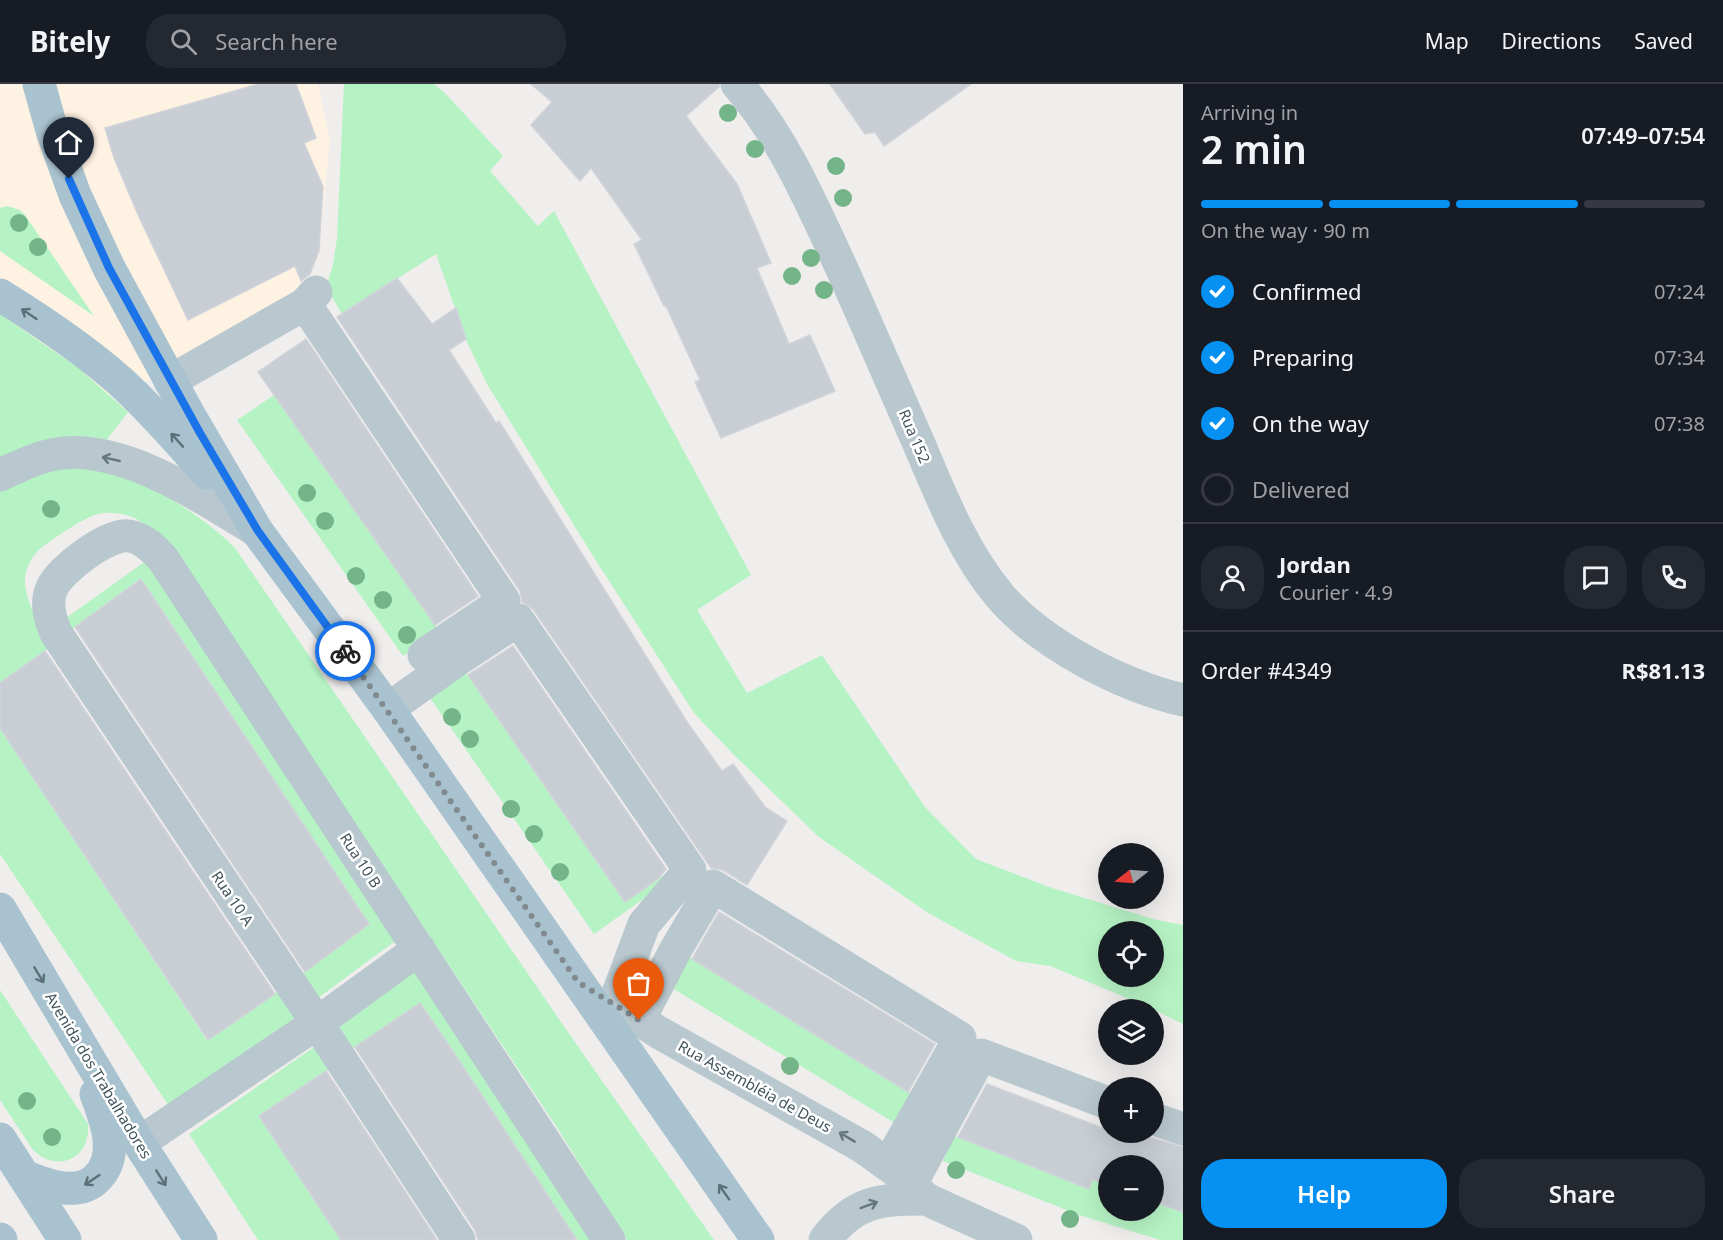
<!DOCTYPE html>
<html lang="en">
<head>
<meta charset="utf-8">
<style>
	body { margin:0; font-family:"Noto Sans",sans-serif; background:#242831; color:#f1f3f6; height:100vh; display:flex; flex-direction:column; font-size:22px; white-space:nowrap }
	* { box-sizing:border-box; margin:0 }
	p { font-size:20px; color:#9ea1a6 }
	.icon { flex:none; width:33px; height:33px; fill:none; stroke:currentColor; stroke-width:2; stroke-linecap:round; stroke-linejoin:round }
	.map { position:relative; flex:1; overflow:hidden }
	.details { display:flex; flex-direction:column; background:#171b24; width:540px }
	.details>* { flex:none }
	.needle { width:39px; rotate:253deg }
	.controls { position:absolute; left:1098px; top:759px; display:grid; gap:12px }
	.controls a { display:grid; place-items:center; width:66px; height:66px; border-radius:50%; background:#171b24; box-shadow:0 6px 24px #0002; font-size:30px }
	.pin { position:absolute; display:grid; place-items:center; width:51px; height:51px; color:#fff; margin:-62px -26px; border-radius:50% 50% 50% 0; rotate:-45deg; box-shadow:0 0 6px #0007 }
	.pin .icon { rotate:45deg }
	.courier { position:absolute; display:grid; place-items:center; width:60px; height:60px; margin:-30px; border:4px solid #1a73e8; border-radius:50%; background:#fff; color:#222; box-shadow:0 2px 8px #0007 }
	.summary em { font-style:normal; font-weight:600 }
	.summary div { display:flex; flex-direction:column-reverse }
	.summary { display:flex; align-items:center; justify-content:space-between; height:102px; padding:0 18px }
	h1 { font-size:39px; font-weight:600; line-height:45px }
	.bar { display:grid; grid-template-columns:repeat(4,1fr); gap:9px 6px; align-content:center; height:72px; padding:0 18px }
	.bar i { height:8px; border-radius:4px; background:#363941 }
	.bar .current { background:#0690f1 }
	.bar p { grid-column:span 4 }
	.line { display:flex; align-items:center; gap:15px; padding:0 18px; border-top:2px solid #363941 }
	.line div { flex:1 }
	.round { display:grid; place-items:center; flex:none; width:63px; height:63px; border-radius:24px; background:#242831 }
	ol { padding:0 18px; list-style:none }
	li { display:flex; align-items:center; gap:18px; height:66px }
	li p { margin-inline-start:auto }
	li .icon { padding:6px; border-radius:50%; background:#0690f1; color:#fff; stroke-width:4 }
	li:last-child { color:#9ea1a6 }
	li i { width:33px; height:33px; border:3px solid #363941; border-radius:50% }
	.cta { display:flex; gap:12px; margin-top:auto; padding:12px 18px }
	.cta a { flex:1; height:69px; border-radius:24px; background:#0690f1; color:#fff; font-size:24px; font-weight:600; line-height:69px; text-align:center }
	.cta a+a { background:#242831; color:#f1f3f6 }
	header { display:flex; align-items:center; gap:36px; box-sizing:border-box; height:84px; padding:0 30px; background:#171b24; border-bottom:2px solid #363941 }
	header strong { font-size:28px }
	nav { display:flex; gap:33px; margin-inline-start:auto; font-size:21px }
	.search { width:420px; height:54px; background:#242831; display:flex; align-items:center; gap:15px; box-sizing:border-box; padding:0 21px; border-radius:24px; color:#9ea1a6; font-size:22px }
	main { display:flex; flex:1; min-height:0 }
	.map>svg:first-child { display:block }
</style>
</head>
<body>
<header>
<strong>Bitely</strong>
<div class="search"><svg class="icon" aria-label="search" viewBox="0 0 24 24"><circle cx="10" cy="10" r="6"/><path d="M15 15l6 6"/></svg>Search here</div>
<nav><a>Map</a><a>Directions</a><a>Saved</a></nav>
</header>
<main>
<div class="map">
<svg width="1183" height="1156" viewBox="0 0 1183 1156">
	<rect width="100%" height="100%" fill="#f0eded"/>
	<path fill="#fef2e3" d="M0 0H318L330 55 319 173 301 207 149 296 75 325 0 371Z"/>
	<g fill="#b6f3c4" fill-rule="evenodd">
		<path d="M344 0H434L445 9 503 72 490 87 538 142 554 127 751 491 697 526 747 609 822 571 925 723 976 775 1052 804 1153 835 1183 841V940L1151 924 1050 882 1016 877 928 829 819 753 734 671 694 629 593 472 487 300 467 258 436 170 342 230 326 203 333 181 337 154ZM1108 848H1154V892H1108Z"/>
		<path d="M7 122 20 126 25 131 94 232 0 167V124Z"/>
		<path d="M0 230 77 283 128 328 105 358 0 378Z"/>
		<path d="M274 311 439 546 403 572 237 336Z"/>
		<path d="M63 384C74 385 85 384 96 385 139 390 205 433 235 464L579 964 714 1156H627L558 1045 199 505C182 484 162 449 138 436 129 430 109 427 98 430 87 432 43 460 36 469 30 476 26 485 25 494 24 519 41 541 53 561L0 599V406L39 390Z"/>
		<path d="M150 474 402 852 314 917 298 893 369 840 141 495 66 550 59 539Z"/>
		<path d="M464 586 625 818 675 783 680 789 594 850 428 611Z"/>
		<path d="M0 644 207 956 281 905 299 931 169 1022 0 770Z"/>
		<path d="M689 873 914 1012 898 1041 672 904Z"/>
		<path d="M421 881 599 1156H577L420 919 349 967 330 941Z"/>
		<path d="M0 906 88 1040C91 1074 58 1090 33 1066L0 1016Z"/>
		<path d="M320 959 336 981 259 1032 341 1156H258L189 1050Z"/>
		<path d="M954 1052 1089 1105 1092 1095 1108 1101V1126H1154V1118L1183 1128V1156H1160L1079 1131 943 1077Z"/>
	</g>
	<g fill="#c8ced3" stroke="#d0d4da" stroke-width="1.5">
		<path d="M259 0H296L316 54 304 59 323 103 319 167 310 190 301 197 295 182 188 236 139 133 114 74 105 44Z"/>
		<path d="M531 0H719V3L686 32 737 100 771 179 757 184 789 260 810 251 835 307 721 354 695 298 700 296 666 222H664L634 160 642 156 591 84 580 97 531 41 552 18Z"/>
		<path d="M830 0H971L884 62 875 48 865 50Z"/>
		<path d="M397 194 432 240 456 224 466 255 449 266 496 339 499 337 687 638 722 687 733 680 766 724 787 737 747 801 723 786 711 784 533 525 522 518 520 507 337 233Z"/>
		<path d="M306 255 478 512 435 541 258 288Z"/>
		<path d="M141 495 369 840 305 888 75 543Z"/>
		<path d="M513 562 666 785 658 795 625 818 468 591Z"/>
		<path d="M45 567 275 910 208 956 0 644V599Z"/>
		<path d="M719 828 935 960 908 1008 692 875Z"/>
		<path d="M420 919 450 963 577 1156H478L475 1146 355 963Z"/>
		<path d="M326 987 437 1156H341L259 1032Z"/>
		<path d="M987 1000 1108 1046V1048H1141L1148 1053 1183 1063V1128L1154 1118V1082H1108V1101L1092 1095 1089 1105 958 1053Z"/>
	</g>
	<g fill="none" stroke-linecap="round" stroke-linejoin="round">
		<g stroke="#b9c8ce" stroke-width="33">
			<path d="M737 0C784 54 812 121 842 185 868 243 893 301 919 360 941 412 963 468 1000 512 1041 560 1122 602 1183 616"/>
			<path d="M305 220 504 517 424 571"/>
			<path d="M170 297 305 220 316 208"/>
			<path d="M0 391C17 383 33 375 51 371 118 356 203 414 257 447"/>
			<path d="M388 625 457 576 518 536 690 786 644 840 614 920"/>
			<path d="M621 924 658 948 863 1063 899 1089 926 1115 1016 1156"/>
			<path d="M639 936 676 865 713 802 960 954 888 1081"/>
			<path d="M1154 1035 1183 1045"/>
			<path d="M139 1059 317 939 419 865"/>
			<path d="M911 1100 981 971 1108 1019"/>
			<path d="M459 1156 317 939 56 549C50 535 45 519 52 504 60 485 109 449 129 452 143 454 154 465 163 475L609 1156"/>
			<path d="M825 1156C854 1117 880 1115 926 1115"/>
		</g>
		<g stroke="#a9c2cf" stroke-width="33">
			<path d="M39 0 53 50 75 111 109 184 188 329 257 447 388 625 758 1156"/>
			<path d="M0 211C42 237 84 265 121 298 152 326 179 358 207 389"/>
			<path d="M0 825 139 1059 201 1156"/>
			<path d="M0 1055 65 1156"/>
			<path d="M24 1092C37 1097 51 1103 64 1104 75 1105 87 1103 95 1096 121 1073 106 1037 96 1010"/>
			<path d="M0 1155 1 1156"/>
		</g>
	</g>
	<g fill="#73b489">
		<circle cx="728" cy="29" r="9"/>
		<circle cx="755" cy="65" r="9"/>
		<circle cx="836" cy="82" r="9"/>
		<circle cx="843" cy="114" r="9"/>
		<circle cx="19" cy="139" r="9"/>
		<circle cx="38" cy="163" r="9"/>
		<circle cx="811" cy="174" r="9"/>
		<circle cx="792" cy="192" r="9"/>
		<circle cx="824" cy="206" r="9"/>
		<circle cx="307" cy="409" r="9"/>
		<circle cx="51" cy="425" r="9"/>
		<circle cx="325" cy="437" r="9"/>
		<circle cx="356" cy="492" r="9"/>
		<circle cx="383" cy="516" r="9"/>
		<circle cx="407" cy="551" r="9"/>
		<circle cx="452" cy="633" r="9"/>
		<circle cx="470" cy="655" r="9"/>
		<circle cx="511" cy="725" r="9"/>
		<circle cx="534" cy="750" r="9"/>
		<circle cx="560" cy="788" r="9"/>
		<circle cx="790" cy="982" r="9"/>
		<circle cx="27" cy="1017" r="9"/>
		<circle cx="52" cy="1053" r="9"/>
		<circle cx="956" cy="1086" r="9"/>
		<circle cx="1070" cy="1135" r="9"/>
	</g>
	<defs><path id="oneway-shaft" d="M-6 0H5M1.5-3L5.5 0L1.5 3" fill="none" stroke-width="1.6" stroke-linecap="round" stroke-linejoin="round" transform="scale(1.5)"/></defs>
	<g stroke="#5c7079">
		<use href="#oneway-shaft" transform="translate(29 230) rotate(-146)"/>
		<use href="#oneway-shaft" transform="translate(177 356) rotate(-132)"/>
		<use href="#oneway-shaft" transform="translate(39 891) rotate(59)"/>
		<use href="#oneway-shaft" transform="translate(161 1094) rotate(58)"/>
		<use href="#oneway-shaft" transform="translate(92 1096) rotate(146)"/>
		<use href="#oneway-shaft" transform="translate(724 1108) rotate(-125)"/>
	</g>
	<g stroke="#66777e">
		<use href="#oneway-shaft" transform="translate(111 375) rotate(-167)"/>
		<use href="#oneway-shaft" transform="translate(847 1053) rotate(-149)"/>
		<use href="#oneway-shaft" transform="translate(869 1121) rotate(-20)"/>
	</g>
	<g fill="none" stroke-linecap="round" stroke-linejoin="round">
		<path stroke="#808a8f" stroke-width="6" stroke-dasharray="0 10.8" d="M345 567 578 898 639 936"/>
		<path stroke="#1a73e8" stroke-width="8" d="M69 95 109 184 200 349 258 447 345 567"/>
	</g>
	<g text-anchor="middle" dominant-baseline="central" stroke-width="5" stroke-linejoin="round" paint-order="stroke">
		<g font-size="15" fill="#43545c" stroke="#fff">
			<text transform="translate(915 352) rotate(67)">Rua 152</text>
			<text transform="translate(361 776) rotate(57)">Rua 10 B</text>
			<text transform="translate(233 814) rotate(56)">Rua 10 A</text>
			<text transform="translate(99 991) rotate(59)">Avenida dos Trabalhadores</text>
			<text transform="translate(755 1002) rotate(29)">Rua Assembléia de Deus</text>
		</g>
	</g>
</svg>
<div class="controls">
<a><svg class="needle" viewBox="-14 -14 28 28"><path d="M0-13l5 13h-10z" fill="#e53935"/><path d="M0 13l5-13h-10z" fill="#9ea1a6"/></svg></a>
<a><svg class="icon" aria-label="locate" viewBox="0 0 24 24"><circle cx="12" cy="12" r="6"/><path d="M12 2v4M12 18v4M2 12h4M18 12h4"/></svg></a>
<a><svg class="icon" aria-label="layers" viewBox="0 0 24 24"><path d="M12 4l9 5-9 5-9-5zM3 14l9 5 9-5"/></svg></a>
<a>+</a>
<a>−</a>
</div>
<div class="pin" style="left:639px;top:936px;background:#ea580c"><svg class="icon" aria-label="bag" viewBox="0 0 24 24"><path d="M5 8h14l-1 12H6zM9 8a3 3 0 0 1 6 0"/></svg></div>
<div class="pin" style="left:69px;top:95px;background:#1f2937"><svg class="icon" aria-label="home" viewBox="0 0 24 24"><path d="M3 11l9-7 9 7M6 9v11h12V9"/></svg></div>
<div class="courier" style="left:345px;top:567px"><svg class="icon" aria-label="bike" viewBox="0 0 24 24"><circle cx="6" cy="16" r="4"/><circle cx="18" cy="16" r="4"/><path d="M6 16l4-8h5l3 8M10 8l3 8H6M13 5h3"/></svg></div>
</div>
<section class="details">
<div class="summary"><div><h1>2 min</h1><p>Arriving in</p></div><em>07:49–07:54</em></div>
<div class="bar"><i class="current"></i><i class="current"></i><i class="current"></i><i></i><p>On the way · 90 m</p></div>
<ol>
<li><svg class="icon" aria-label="check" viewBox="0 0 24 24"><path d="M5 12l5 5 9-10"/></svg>Confirmed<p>07:24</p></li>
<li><svg class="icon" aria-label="check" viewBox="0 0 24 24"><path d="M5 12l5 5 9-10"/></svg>Preparing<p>07:34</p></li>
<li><svg class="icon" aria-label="check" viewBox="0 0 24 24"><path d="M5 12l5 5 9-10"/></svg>On the way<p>07:38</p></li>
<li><i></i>Delivered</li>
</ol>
<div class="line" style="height:108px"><a class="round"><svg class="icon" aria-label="person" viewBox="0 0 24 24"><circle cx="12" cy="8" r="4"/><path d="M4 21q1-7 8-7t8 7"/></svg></a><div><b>Jordan</b><p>Courier · 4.9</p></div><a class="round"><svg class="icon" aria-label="chat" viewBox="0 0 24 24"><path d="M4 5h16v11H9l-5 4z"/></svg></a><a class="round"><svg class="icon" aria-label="phone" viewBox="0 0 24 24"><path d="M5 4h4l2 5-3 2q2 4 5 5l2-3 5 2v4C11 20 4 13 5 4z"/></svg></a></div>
<div class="line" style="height:78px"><div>Order #4349</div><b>R$81.13</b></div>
<div class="cta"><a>Help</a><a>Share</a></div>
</section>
</main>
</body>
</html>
